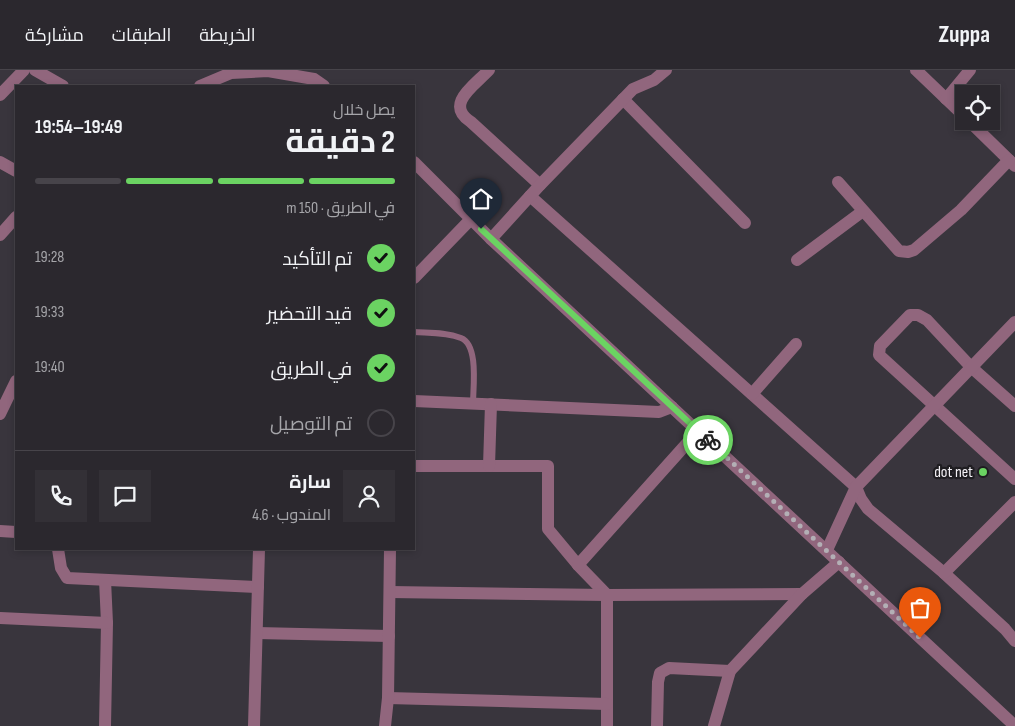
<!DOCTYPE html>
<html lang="ar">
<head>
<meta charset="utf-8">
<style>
	body { margin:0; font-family:"Sofia Sans Condensed",Cairo,sans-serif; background:#333036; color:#f1f3f6; direction:rtl; height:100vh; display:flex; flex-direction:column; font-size:19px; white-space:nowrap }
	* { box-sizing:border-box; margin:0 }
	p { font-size:16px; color:#a6a6aa }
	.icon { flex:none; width:28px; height:28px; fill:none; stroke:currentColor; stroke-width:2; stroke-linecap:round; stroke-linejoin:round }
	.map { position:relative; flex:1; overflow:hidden; direction:ltr }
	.panel { position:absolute; left:15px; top:15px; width:400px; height:465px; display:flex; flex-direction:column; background:#2b282e; border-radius:0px; box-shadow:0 2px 8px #0003,0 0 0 1px #47444a; direction:rtl }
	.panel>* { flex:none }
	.controls { position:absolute; left:955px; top:15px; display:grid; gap:10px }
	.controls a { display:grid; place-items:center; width:45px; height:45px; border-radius:0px; background:#2b282e; box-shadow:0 2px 8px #0003,0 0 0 1px #47444a; font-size:25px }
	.pin { position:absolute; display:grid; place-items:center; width:42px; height:42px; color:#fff; margin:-51px -21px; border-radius:50% 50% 50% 0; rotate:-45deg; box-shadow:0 0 5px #0007 }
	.pin .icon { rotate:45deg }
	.courier { position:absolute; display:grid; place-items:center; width:50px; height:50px; margin:-25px; border:4px solid #6bd362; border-radius:50%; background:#fff; color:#222; box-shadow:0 1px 6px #0007 }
	.overview em { font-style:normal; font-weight:700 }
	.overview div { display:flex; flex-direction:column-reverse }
	.overview { display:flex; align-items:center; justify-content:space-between; height:85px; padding:0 20px }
	h1 { font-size:32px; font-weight:700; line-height:38px }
	.bar { display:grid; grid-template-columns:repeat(4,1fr); gap:8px 5px; align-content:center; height:60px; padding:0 20px }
	.bar i { height:6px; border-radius:4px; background:#47444a }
	.bar .active { background:#6bd362 }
	.bar p { grid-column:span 4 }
	.line { display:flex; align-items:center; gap:12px; padding:0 20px; border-top:1px solid #47444a }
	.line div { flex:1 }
	.round { display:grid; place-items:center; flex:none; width:52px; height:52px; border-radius:0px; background:#333036 }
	ol { padding:0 20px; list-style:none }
	li { display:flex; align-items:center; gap:15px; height:55px }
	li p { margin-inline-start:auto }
	li .icon { padding:5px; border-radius:50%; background:#6bd362; color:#111; stroke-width:4 }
	li:last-child { color:#a6a6aa }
	li i { width:28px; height:28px; border:2px solid #47444a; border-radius:50% }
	header { display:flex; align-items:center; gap:30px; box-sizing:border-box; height:70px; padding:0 25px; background:#2b282e; border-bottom:1px solid #47444a }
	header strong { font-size:24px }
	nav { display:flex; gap:28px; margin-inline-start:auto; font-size:18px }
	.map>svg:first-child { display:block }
</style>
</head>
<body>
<header>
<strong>Zuppa</strong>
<nav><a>الخريطة</a><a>الطبقات</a><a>مشاركة</a></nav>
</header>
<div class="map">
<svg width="1015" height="656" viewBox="0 0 1015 656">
	<rect width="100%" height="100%" fill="#39353d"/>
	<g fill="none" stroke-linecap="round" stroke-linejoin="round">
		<path stroke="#91667d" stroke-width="6" d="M414 262C429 263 446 262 461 268 479 275 473 318 473 334"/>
		<g stroke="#91667d" stroke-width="12">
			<path d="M35 0 63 16"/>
			<path d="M489 0C474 16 444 34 471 52L540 115"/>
			<path d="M916 0 964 46"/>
			<path d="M200 16 231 3 268 1 314 9 324 16"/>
			<path d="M0 25 24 0"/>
			<path d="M623 29 745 153"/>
			<path d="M946 29 970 0"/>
			<path d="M969 51 1015 96"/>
			<path d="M0 92 16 101"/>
			<path d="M414 92 491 169 1015 656"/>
			<path d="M838 112 899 181 908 182 914 180 961 140 1009 90"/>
			<path d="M530 126 856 417 861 429 868 439 944 503 1005 559 1015 571"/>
			<path d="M0 165 16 147"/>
			<path d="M491 169 540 115 633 19 654 10 666 0"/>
			<path d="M797 190 863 141"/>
			<path d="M414 208 471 149"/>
			<path d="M752 324 796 274"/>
			<path d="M414 331 659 342 672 337"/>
			<path d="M1015 336 971 297 927 250 918 245H910L880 276 879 285 1015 409"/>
			<path d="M0 344 16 311"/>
			<path d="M414 396H548V459L578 495 607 525V656"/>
			<path d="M489 396 491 334"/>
			<path d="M0 461 16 462"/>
			<path d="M58 479 61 498 67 508 258 517"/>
			<path d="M827 480 856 417 1015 252"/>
			<path d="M578 495 698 361"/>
			<path d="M944 503 1015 432"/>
			<path d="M105 510 107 553 105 656"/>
			<path d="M390 522 607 525 802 524"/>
			<path d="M0 548 107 553"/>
			<path d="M257 563 389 566"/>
			<path d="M388 628 607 634"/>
			<path d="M254 656 259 479"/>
			<path d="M385 656 388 628 390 479"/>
			<path d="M657 656 658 612 660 603 669 598 730 601"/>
			<path d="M714 656 730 601 802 524 839 492"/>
		</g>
	</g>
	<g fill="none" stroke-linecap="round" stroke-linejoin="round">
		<path stroke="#b3afb5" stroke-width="5" stroke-dasharray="0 9" d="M708 370 920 568"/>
		<path stroke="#6bd362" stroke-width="6" d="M481 159 708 370"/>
	</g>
	<circle fill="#6bd362" stroke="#1f1d21" stroke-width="2" cx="983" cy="402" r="5"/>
	<g text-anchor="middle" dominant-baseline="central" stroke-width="4.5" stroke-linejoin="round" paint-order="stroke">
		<g font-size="16" fill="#f4f1f6" stroke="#1f1d21" text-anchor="end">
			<text x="973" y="402">dot net</text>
		</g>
	</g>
</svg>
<div class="controls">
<a><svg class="icon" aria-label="locate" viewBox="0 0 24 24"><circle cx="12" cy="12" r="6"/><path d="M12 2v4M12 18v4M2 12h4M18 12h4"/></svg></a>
</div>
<div class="pin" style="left:920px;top:568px;background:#ea580c"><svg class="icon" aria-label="bag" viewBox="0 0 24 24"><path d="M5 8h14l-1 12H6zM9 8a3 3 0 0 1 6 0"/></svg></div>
<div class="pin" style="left:481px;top:159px;background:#1f2937"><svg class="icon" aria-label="home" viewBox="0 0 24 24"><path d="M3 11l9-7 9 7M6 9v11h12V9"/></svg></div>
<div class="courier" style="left:708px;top:370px"><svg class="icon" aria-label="bike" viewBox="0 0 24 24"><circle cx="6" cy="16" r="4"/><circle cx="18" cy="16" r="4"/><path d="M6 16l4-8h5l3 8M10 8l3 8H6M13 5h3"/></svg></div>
<section class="panel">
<div class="overview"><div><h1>2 دقيقة</h1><p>يصل خلال</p></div><em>19:49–19:54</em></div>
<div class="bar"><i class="active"></i><i class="active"></i><i class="active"></i><i></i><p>في الطريق · 150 m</p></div>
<ol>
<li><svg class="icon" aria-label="check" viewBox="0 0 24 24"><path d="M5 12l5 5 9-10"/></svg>تم التأكيد<p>19:28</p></li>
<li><svg class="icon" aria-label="check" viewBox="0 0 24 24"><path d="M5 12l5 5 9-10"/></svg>قيد التحضير<p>19:33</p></li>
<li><svg class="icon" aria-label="check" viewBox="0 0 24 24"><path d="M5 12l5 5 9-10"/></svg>في الطريق<p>19:40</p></li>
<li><i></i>تم التوصيل</li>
</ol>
<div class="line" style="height:90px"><a class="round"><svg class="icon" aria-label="person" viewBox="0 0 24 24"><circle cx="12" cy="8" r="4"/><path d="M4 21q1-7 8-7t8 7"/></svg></a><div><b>سارة</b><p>المندوب · 4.6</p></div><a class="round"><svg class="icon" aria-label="chat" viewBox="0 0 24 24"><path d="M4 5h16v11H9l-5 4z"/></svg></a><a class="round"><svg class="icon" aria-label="phone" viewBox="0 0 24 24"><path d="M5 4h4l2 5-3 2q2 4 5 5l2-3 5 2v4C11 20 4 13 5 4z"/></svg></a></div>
</section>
</div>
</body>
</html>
